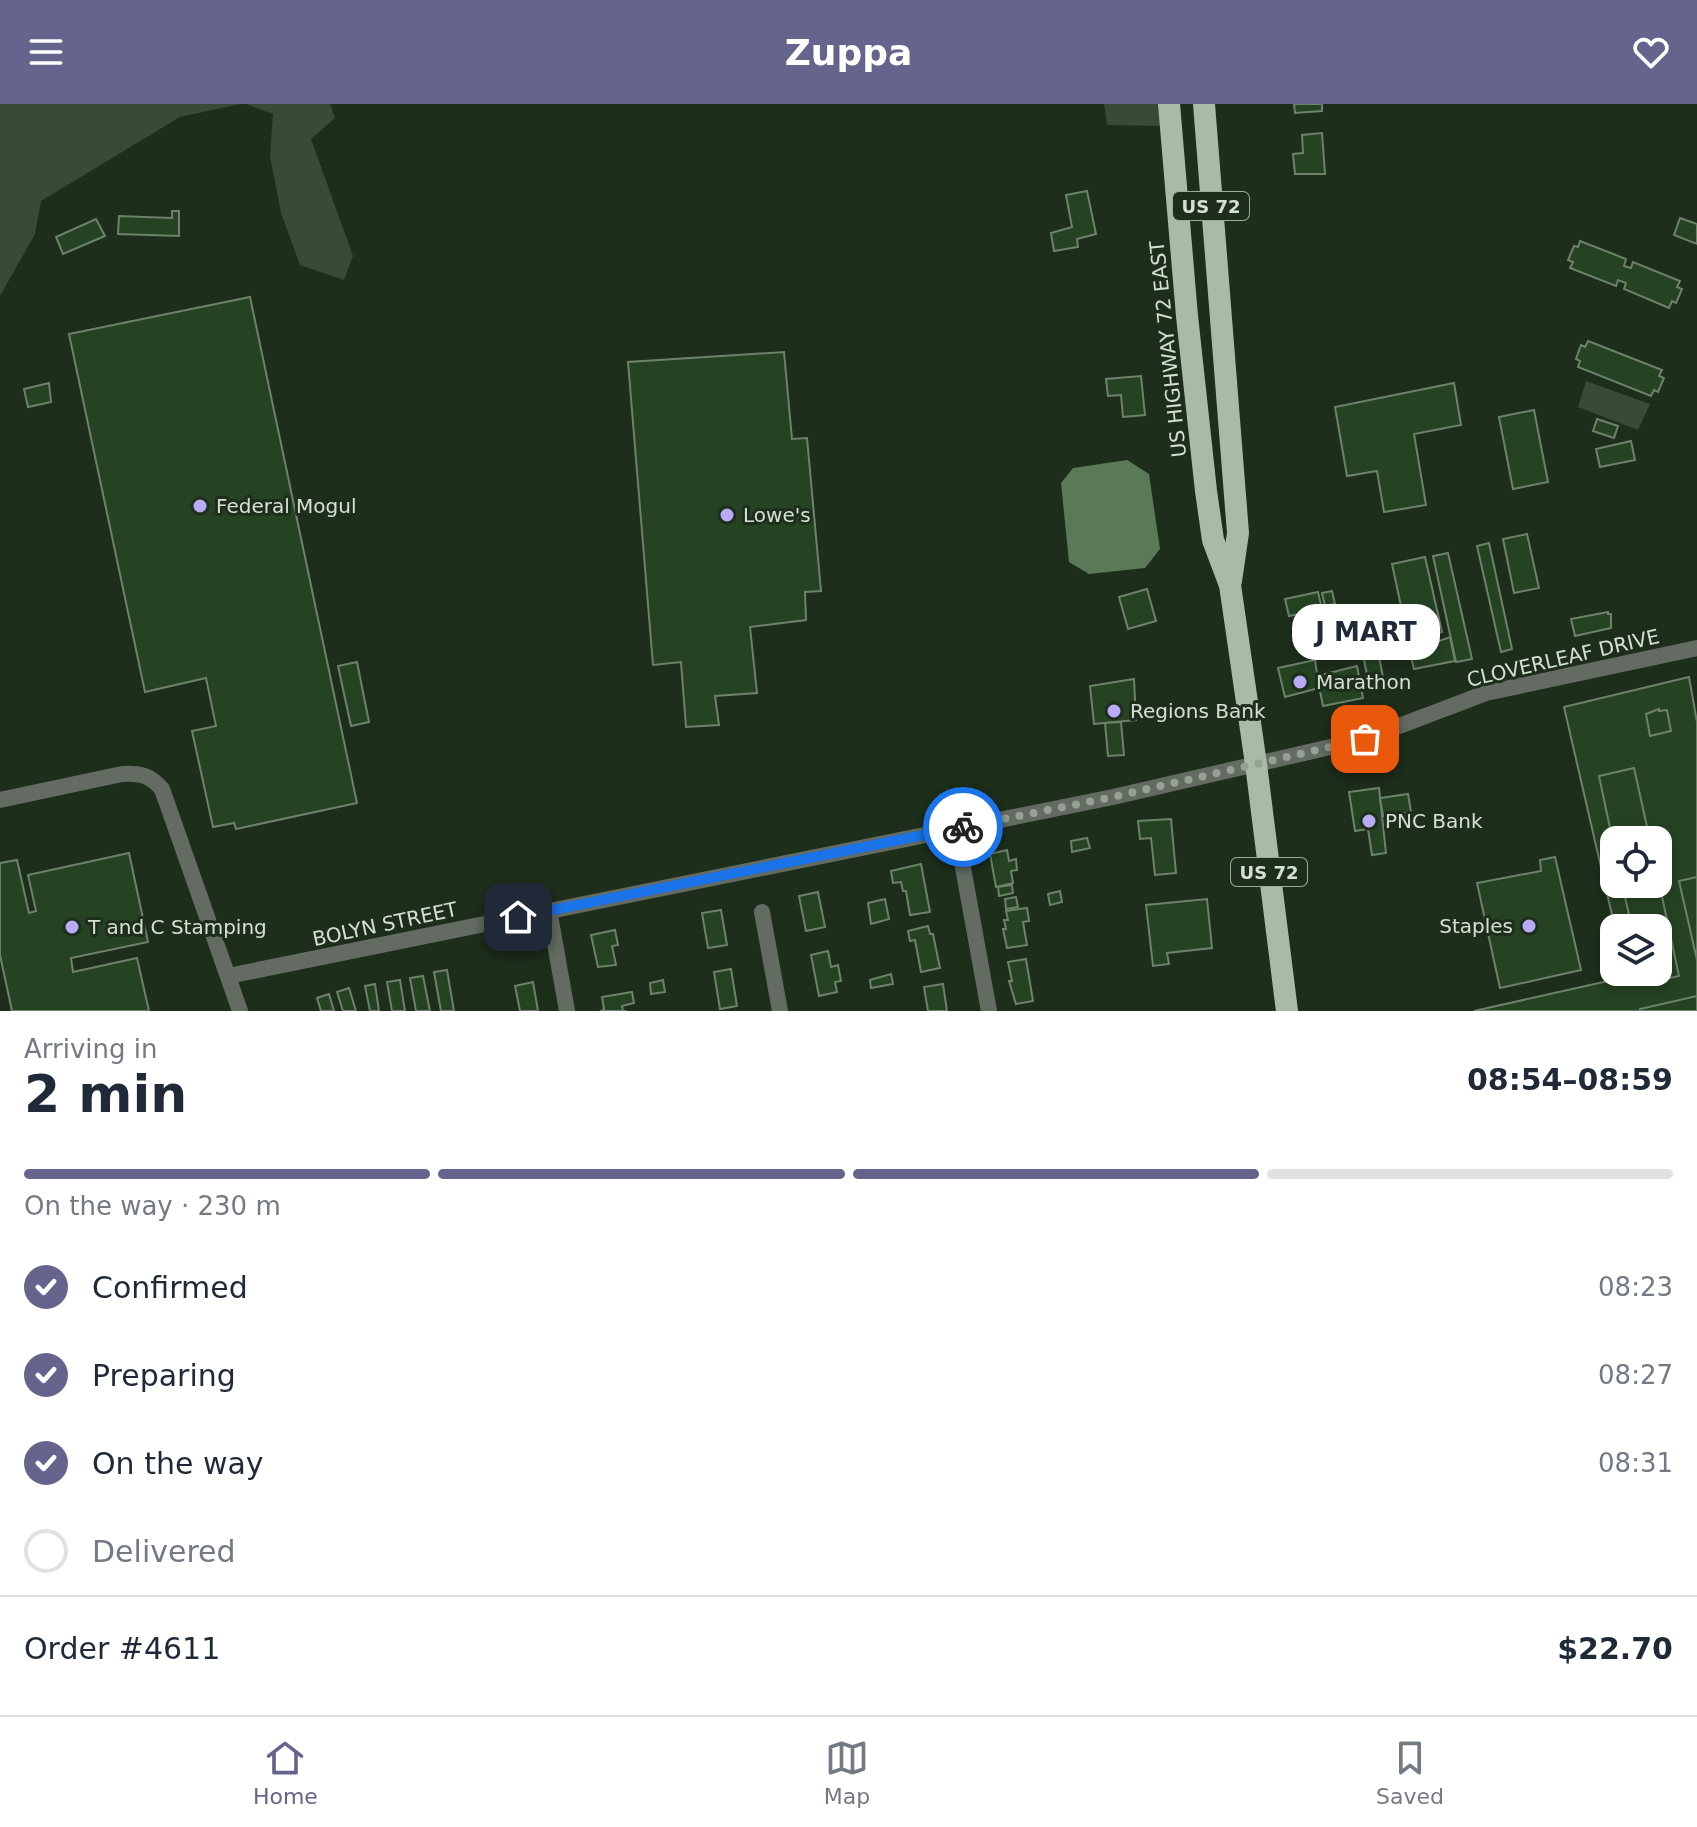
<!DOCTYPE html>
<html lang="en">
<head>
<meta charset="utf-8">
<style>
	body { margin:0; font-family:"DejaVu Sans",sans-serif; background:#f2f2f3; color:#1f2937; height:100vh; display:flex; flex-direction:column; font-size:30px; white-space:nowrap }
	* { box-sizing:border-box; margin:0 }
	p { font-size:26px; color:#747a83 }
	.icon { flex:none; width:44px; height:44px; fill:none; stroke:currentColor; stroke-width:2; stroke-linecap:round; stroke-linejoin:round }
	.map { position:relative; height:907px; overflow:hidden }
	.sheet { display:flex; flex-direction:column; background:#fff; flex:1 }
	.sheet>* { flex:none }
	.buttons { position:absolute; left:1600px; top:722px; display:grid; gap:16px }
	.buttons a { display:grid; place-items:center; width:72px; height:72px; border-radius:16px; background:#fff; box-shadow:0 4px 12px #0003; font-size:40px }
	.pin { position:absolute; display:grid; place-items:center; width:68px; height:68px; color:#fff; margin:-34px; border-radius:16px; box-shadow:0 4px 12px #0006 }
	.courier { position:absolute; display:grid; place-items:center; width:80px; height:80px; margin:-40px; border:6px solid #1a73e8; border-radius:50%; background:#fff; color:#222; box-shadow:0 2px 10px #0007 }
	.bubble { position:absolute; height:56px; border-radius:24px; background:#fff; box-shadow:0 4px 12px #0003; font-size:26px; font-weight:700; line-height:56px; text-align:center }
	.headline em { font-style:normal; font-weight:700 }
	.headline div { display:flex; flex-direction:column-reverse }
	.headline { display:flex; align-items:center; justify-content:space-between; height:136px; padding:0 24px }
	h1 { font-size:52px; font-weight:700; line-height:60px }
	.bar { display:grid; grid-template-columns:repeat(4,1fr); gap:12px 8px; align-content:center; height:96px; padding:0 24px }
	.bar i { height:10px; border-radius:6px; background:#e0e1e3 }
	.bar .active { background:#64648d }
	.bar p { grid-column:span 4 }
	.line { display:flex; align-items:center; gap:20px; padding:0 24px; border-top:2px solid #e0e1e3 }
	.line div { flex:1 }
	ol { padding:0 24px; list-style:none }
	li { display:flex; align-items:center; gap:24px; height:88px }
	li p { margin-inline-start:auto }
	li .icon { padding:8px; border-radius:50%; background:#64648d; color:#fff; stroke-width:4 }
	li:last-child { color:#747a83 }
	li i { width:44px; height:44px; border:4px solid #e0e1e3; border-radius:50% }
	header { display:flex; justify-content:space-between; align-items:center; height:104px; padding:0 24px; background:#64648d; color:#fff; font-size:36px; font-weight:700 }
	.dock { display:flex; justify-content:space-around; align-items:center; height:112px; border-top:2px solid #e0e1e3; background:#fff; font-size:22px; color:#747a83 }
	.dock a { display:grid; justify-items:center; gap:4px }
	.dock .active { color:#64648d }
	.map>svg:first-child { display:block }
</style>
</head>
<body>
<header><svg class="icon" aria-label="menu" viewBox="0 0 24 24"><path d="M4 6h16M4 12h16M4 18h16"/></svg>Zuppa<svg class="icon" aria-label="heart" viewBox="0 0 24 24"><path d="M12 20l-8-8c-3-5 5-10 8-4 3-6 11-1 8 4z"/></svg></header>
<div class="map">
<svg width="1697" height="907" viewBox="0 0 1697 907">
	<rect width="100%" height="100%" fill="#1d2e1b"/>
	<g fill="#384b36">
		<path d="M0 0H240L180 13 41 97 35 130 0 192Z"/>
		<path d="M246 0H330L335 14 311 35 353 152 344 176 300 161 281 109 270 52 273 10Z"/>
		<path d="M1104 0H1161L1163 22 1107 21Z"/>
		<path d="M1586 277 1650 300 1638 326 1578 303Z"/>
	</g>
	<path fill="#5a7957" d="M1127 356 1149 370 1160 445 1145 464 1089 470 1069 458 1061 379 1073 364Z"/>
	<g fill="#254223" stroke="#6d816b" stroke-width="2" fill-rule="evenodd">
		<path d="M1294 0H1322V7L1295 9Z"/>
		<path d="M1322 29 1325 70H1295L1293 50 1303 49 1302 31Z"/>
		<path d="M1087 87 1096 130 1077 135 1078 143 1054 147 1051 129 1072 123 1066 91Z"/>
		<path d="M172 107H179V132L118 130 119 112 172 114Z"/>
		<path d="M1680 114 1697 120V140L1674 131Z"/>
		<path d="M96 115 105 132 63 150 56 133Z"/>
		<path d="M1580 137 1626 155 1624 162 1631 164 1633 158 1680 177 1677 183 1682 185 1676 199 1672 197 1669 204 1624 185 1626 179 1618 176 1616 182 1570 164 1573 158 1568 156 1574 142 1578 143Z"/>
		<path d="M250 193 357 699 236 725 234 719 213 723 192 627 216 622 206 574 145 588 69 230Z"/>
		<path d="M1588 237 1662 266 1659 272 1664 274 1658 288 1654 286 1651 292 1578 263 1580 257 1576 255 1581 241 1585 243Z"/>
		<path d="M784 248 792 335 807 334 821 487 805 488 806 516 750 523 757 589 715 592 719 621 686 623 681 558 653 561 628 258Z"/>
		<path d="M1141 272 1145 311 1123 313 1121 291 1108 292 1106 275Z"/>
		<path d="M49 279 51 298 28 303 24 285Z"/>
		<path d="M1454 279 1461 321 1414 330 1426 401 1384 408 1377 367 1347 372 1335 303Z"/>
		<path d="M1534 306 1548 378 1513 385 1499 313Z"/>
		<path d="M1597 315 1618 322 1614 334 1593 327Z"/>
		<path d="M1631 337 1635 356 1600 363 1596 345Z"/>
		<path d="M1527 430 1539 484 1514 489 1503 435Z"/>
		<path d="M1489 439 1512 545 1501 548 1477 442Z"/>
		<path d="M1448 449 1472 555 1456 558 1433 452Z"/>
		<path d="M1425 453 1442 528 1408 535 1392 460Z"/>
		<path d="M1147 485 1156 517 1128 525 1119 493Z"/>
		<path d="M1332 487 1335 500 1325 502 1322 489Z"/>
		<path d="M1318 488 1322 505 1289 512 1285 495Z"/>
		<path d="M1608 508V510H1611V524L1575 532 1571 515Z"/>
		<path d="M1450 533 1455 557 1414 565 1408 541 1433 536 1434 539Z"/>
		<path d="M1377 542 1383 573 1368 576 1362 546Z"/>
		<path d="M1315 556 1319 584 1285 593 1278 564Z"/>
		<path d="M357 558 369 618 351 622 338 562Z"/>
		<path d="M1357 562 1363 594 1323 602 1317 572Z"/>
		<path d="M1689 573 1697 618V907H1474L1626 873 1625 868H1658V824H1615L1564 603ZM1614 736H1658V780H1614Z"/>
		<path d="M1134 575 1136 616 1094 620 1090 582Z"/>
		<path d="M1659 605V607L1667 606 1671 627 1650 632 1646 610Z"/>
		<path d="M1121 618 1124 651 1108 652 1105 619Z"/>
		<path d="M1634 664 1650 736H1614V743L1599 672Z"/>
		<path d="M1379 684 1386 749 1372 751 1368 725 1355 727 1349 688Z"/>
		<path d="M1408 690 1411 708 1383 712 1380 694Z"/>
		<path d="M1171 715 1176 769 1155 771 1151 734 1140 735 1138 717Z"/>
		<path d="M1087 734 1090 744 1072 748 1071 737Z"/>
		<path d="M1007 746 1009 757 1016 755 1017 766 1011 767 1013 779 996 783 990 750Z"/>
		<path d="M129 749 148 838 71 854 73 868 137 854 149 907H12L0 851V759L17 756 29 809 36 807 28 771Z"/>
		<path d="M1555 753 1581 866 1500 884 1477 779 1541 767 1540 756Z"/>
		<path d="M921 760 930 808 910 811 906 787H903L901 778 893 779 891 767Z"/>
		<path d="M1697 773V856L1679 777Z"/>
		<path d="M1658 774 1679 872 1644 880 1641 868H1658V824H1632L1622 780H1658Z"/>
		<path d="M1012 781 1013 789 999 792 998 783Z"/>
		<path d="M1060 787 1062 798 1050 801 1048 790Z"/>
		<path d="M818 788 825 823 806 827 799 792Z"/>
		<path d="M1016 793 1018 803 1006 805 1005 795Z"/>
		<path d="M885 795 889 815 871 820 868 799Z"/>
		<path d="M1207 795 1212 844 1167 849 1169 860 1153 862 1146 801Z"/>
		<path d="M1027 804 1029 817 1023 818 1027 841 1007 844 1003 825H1006L1004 816H1008L1006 807Z"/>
		<path d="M721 806 727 841 708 844 702 809Z"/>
		<path d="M928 822 930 830H933L940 864 921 868 915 836 910 837 908 827Z"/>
		<path d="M615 826 618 841 612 842 616 861 598 863 591 831Z"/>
		<path d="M828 847 831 863 838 861 841 877 835 878 837 888 819 892 811 851Z"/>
		<path d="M1026 855 1033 897 1016 900 1009 877H1012L1008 858Z"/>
		<path d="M731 865 737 902 720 905 714 868Z"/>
		<path d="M447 866 454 907H441L434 868Z"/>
		<path d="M891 870 893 880 871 884 870 876Z"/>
		<path d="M423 872 430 907H416L410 874Z"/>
		<path d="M400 876 405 907H392L387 878Z"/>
		<path d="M663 876 665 888 651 890 650 879Z"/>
		<path d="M533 878 538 907H520L515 882Z"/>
		<path d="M375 880 379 907H370L365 882Z"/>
		<path d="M943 880 947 907H928L924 883Z"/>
		<path d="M349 884 356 907H343L337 888Z"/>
		<path d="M632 888 634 899 622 902 623 907H627H601L604 905 602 893Z"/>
		<path d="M329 890 334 907H321L317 894Z"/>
		<path d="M1697 892V907H1640V905Z"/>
	</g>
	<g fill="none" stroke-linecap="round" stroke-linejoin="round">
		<g stroke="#636b62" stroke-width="16">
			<path d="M0 696 122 670C140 669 150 671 162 685L240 907"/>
			<path d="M956 725 989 907"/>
			<path d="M549 806 567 907"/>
			<path d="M762 808 780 907"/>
			<path d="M228 872 1113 693 1365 635 1486 589 1697 544"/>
		</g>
		<g stroke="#a8bba5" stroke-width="22">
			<path d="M1169 0 1187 212 1206 387 1213 436 1230 481 1256 660 1287 907"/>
			<path d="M1204 0 1238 429 1231 477"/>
		</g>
	</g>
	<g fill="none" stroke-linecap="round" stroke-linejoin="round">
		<path stroke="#95a293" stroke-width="8" stroke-dasharray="0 14.4" d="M963 723 1113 693 1365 635"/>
		<path stroke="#1a73e8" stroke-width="10" d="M518 813 963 723"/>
	</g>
	<g fill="#b9abf7" stroke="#1d2e1b" stroke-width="3">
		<circle cx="200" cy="402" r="8"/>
		<circle cx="727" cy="411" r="8"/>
		<circle cx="1300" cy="578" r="8"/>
		<circle cx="1114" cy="607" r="8"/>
		<circle cx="1369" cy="717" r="8"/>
		<circle cx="1529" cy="822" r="8"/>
		<circle cx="72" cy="823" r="8"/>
	</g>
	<g text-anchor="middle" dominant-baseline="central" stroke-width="6" stroke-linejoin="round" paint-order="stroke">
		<g fill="#1d2e1b" stroke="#9eab9c" stroke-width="2">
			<rect x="1173" y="88" width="76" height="28" rx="6"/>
			<rect x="1231" y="754" width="76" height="28" rx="6"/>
		</g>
		<g font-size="18" font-weight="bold" fill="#d5e0d4">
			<text x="1211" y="102">US 72</text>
			<text x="1269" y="768">US 72</text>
		</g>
		<g font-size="20" fill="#d5e0d4" stroke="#1d2e1b">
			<text transform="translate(1168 245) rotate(-96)">US HIGHWAY 72 EAST</text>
			<text transform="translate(1563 554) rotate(-13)">CLOVERLEAF DRIVE</text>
			<text transform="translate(385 820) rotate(-12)">BOLYN STREET</text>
		</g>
		<g font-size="20" fill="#d5e0d4" stroke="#1d2e1b" text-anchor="start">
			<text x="216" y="402">Federal Mogul</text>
			<text x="743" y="411">Lowe's</text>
			<text x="1316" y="578">Marathon</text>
			<text x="1130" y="607">Regions Bank</text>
			<text x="1385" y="717">PNC Bank</text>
			<text x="1513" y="822" text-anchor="end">Staples</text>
			<text x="88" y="823">T and C Stamping</text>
		</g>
	</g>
</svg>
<div class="buttons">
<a><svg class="icon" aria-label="locate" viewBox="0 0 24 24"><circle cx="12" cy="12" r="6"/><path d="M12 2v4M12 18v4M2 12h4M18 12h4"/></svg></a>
<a><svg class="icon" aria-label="layers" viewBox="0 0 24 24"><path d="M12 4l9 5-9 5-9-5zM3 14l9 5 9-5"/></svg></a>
</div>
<div class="pin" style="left:1365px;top:635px;background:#ea580c"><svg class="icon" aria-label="bag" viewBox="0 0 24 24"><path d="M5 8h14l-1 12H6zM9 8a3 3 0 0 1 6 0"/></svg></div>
<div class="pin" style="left:518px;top:813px;background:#1f2937"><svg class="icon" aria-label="home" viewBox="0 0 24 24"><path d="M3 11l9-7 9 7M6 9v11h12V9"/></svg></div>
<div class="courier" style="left:963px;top:723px"><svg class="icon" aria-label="bike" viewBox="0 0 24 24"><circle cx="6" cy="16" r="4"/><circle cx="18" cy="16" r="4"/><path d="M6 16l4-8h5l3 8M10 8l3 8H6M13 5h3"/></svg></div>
<div class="bubble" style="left:1292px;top:500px;width:148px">J MART</div>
</div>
<section class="sheet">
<div class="headline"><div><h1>2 min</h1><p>Arriving in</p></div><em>08:54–08:59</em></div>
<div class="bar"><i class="active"></i><i class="active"></i><i class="active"></i><i></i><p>On the way · 230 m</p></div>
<ol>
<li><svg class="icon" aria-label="check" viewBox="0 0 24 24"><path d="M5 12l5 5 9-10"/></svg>Confirmed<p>08:23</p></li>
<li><svg class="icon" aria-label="check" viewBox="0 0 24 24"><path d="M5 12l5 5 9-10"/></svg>Preparing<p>08:27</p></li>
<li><svg class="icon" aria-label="check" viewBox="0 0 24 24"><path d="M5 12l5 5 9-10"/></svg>On the way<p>08:31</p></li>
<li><i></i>Delivered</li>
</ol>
<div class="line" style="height:104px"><div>Order #4611</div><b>$22.70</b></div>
</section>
<nav class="dock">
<a class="active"><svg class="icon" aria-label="home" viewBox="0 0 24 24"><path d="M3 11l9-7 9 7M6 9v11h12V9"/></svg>Home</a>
<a><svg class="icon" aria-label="map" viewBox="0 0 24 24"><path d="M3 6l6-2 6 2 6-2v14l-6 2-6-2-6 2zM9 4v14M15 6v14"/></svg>Map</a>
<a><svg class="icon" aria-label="saved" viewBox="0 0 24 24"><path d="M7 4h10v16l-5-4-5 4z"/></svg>Saved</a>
</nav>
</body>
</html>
